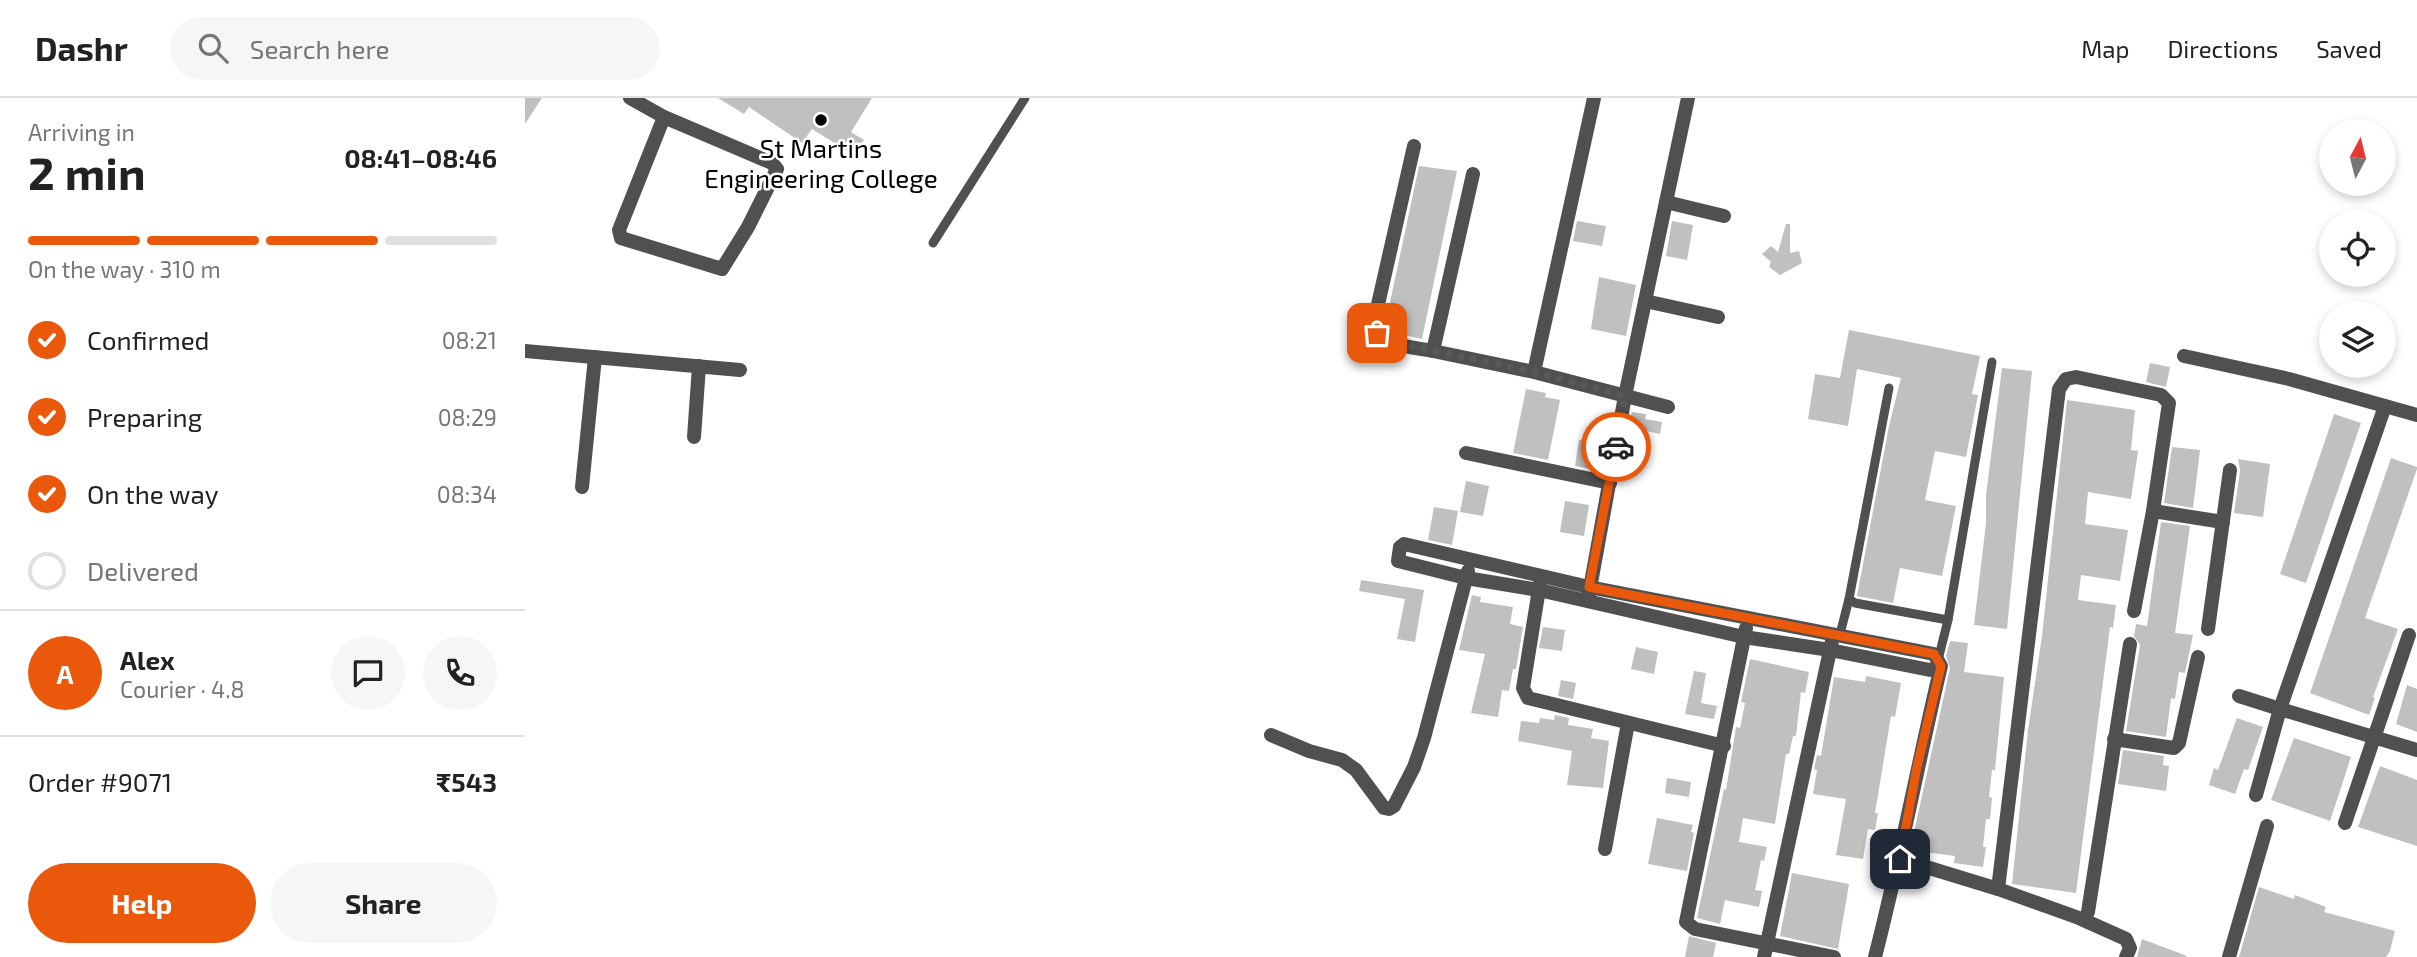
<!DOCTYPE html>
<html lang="en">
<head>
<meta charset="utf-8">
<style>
	body { margin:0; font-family:"Exo 2",sans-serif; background:#f6f6f6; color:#222; height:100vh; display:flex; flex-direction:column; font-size:26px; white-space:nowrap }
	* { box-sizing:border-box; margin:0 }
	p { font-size:23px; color:#767676 }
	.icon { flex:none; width:38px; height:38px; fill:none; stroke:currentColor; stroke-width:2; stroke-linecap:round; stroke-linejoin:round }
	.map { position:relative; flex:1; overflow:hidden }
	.sheet { display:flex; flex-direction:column; background:#fff; width:525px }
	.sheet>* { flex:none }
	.needle { width:46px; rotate:7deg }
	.buttons { position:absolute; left:1794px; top:21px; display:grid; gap:14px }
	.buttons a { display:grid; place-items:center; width:77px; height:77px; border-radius:50%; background:#fff; box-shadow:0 4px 10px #0003; font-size:35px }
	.pin { position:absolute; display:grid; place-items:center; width:60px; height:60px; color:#fff; margin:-30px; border-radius:14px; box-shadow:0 4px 10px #0006 }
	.courier { position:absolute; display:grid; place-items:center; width:70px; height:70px; margin:-35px; border:5px solid #ea580c; border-radius:50%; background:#fff; color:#222; box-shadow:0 2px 9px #0007 }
	.headline em { font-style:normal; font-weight:700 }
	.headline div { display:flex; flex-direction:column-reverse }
	.headline { display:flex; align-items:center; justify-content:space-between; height:119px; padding:0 28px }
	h1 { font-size:46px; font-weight:700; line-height:52px }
	.bar { display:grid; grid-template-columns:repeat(4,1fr); gap:10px 7px; align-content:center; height:84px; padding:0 28px }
	.bar i { height:9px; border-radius:5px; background:#e0e0e0 }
	.bar .selected { background:#ea580c }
	.bar p { grid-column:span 4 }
	.line { display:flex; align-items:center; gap:18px; padding:0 28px; border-top:2px solid #e0e0e0 }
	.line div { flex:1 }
	.round { display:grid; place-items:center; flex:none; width:74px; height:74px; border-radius:37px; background:#f6f6f6 }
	ol { padding:0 28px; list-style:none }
	li { display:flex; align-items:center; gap:21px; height:77px }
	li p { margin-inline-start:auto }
	li .icon { padding:7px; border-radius:50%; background:#ea580c; color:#fff; stroke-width:4 }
	li:last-child { color:#767676 }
	li i { width:38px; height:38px; border:4px solid #e0e0e0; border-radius:50% }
	.action { display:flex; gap:14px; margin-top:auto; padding:14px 28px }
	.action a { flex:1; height:80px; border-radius:42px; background:#ea580c; color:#fff; font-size:28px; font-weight:700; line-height:80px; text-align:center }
	.action a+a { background:#f6f6f6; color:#222 }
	header { display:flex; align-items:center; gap:42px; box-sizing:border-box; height:98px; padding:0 35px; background:#fff; border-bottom:2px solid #e0e0e0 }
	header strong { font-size:33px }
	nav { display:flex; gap:38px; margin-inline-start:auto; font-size:24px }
	.search { width:490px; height:63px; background:#f6f6f6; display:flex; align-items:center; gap:18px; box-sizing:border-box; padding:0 24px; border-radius:38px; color:#767676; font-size:26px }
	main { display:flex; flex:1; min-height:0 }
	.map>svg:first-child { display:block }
</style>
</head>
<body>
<header>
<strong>Dashr</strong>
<div class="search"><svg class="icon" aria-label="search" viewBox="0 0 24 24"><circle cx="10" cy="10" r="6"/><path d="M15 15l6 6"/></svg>Search here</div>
<nav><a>Map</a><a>Directions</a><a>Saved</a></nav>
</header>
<main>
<section class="sheet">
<div class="headline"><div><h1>2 min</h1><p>Arriving in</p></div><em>08:41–08:46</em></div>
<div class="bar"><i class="selected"></i><i class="selected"></i><i class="selected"></i><i></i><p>On the way · 310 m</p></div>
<ol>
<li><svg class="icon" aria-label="check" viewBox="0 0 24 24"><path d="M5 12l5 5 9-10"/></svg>Confirmed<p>08:21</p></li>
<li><svg class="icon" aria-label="check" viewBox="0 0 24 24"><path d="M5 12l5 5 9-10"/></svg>Preparing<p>08:29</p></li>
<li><svg class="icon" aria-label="check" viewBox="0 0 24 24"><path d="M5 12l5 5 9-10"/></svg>On the way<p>08:34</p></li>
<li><i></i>Delivered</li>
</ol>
<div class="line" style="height:126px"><b class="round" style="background:#ea580c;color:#fff">A</b><div><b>Alex</b><p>Courier · 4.8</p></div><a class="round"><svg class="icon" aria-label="chat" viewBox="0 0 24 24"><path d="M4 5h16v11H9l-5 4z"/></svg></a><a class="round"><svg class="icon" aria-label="phone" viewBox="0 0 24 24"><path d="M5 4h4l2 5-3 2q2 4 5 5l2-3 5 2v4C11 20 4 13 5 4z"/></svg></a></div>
<div class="line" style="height:91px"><div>Order #9071</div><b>₹543</b></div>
<div class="action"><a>Help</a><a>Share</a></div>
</section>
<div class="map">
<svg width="1892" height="859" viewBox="0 0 1892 859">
	<rect width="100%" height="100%" fill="#fff"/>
	<g fill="#c0c0c0">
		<path d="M0 0H17L0 26Z"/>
		<path d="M193 0H347L326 34 339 42 329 57 287 31 277 45 224 9 219 16Z"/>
		<path d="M894 68 932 73 897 241 870 235 860 228Z"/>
		<path d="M1052 123 1081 128 1077 148 1048 143Z"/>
		<path d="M1147 123 1168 127 1162 162 1141 158Z"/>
		<path d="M1261 126H1265V155L1274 153 1277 165 1255 177 1244 169 1246 164 1237 156 1246 148 1253 154Z"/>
		<path d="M1074 179 1111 187 1101 238 1066 231Z"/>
		<path d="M1324 232 1455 258 1447 296 1453 297 1441 359 1410 353 1400 402 1431 408 1417 478 1375 470 1368 505 1332 498 1364 328 1376 280 1332 271 1323 328 1283 321 1290 276 1315 280Z"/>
		<path d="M1625 265 1645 269 1641 289 1621 284Z"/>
		<path d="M1477 270 1507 273 1482 531 1449 527 1461 425V397Z"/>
		<path d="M1001 291 1021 295 1020 299 1035 302 1023 362 988 355Z"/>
		<path d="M1542 302 1610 312 1606 352 1613 353 1606 401 1563 394 1560 426 1603 432 1595 483 1556 477 1553 502 1591 507 1588 530 1585 529 1551 795 1487 786 1503 632 1517 538Z"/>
		<path d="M1107 314 1121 316 1120 321 1137 324 1135 336 1104 329Z"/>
		<path d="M1809 316 1836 325 1781 485 1755 476Z"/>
		<path d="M1054 342 1076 345 1071 372 1050 368Z"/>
		<path d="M1647 349 1675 352 1668 410 1639 405Z"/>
		<path d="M1866 360 1892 369V371L1840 520 1873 531 1848 599 1850 600 1844 617 1785 595Z"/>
		<path d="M1713 361 1745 366 1738 419 1709 415 1715 373Z"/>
		<path d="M941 383 964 388 958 418 935 414Z"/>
		<path d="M1040 403 1064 407 1059 438 1035 434Z"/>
		<path d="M909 409 933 413 927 447 903 442Z"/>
		<path d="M1636 424 1665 428 1650 535 1668 537 1660 575 1654 574 1650 601 1646 600 1641 639 1601 633 1615 547 1609 538 1611 526 1622 528Z"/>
		<path d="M836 482 899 492 890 544 872 541 880 501 834 493Z"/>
		<path d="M947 497 956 499 955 504 988 509 985 526 998 529 991 571H988L984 593 977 592 973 619 946 615 960 556 934 552Z"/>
		<path d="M1018 529 1040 532 1037 553 1014 550Z"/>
		<path d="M1425 543 1443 545 1439 574 1479 579 1470 672H1467L1464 699 1467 700 1465 721H1461L1458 749H1461L1458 769 1429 765 1430 758 1399 754 1400 750 1386 748 1425 570 1421 558Z"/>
		<path d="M1111 549 1133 554 1129 576 1106 571Z"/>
		<path d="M1225 561 1284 574 1280 595 1276 594 1271 638H1268L1264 656H1261L1250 726 1218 720 1214 744 1242 749 1239 763 1236 762 1230 792 1237 793 1234 809 1200 802 1195 826 1172 820 1199 691 1201 692 1211 629 1215 630 1220 605 1216 604Z"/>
		<path d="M1169 573 1181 575 1176 605 1192 608 1189 621 1160 616Z"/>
		<path d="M1341 578 1376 585 1370 619 1366 618 1350 715H1353L1350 732 1343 731 1338 761 1311 757 1321 701 1288 696 1292 672 1289 671 1292 657 1296 658 1309 579 1340 584Z"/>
		<path d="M1036 582 1051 585 1048 601 1033 598Z"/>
		<path d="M1882 587 1892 591V634L1871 626Z"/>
		<path d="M1030 617 1044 620 1043 627 1068 631 1066 640 1084 643 1078 690 1042 687 1047 653 993 643 996 623 1014 625 1015 620 1029 622Z"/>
		<path d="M1712 620 1738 629 1723 672 1719 671 1710 696 1684 687 1689 670 1693 672Z"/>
		<path d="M1769 640 1826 659 1805 723 1746 702Z"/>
		<path d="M1598 652 1639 658 1638 667 1644 668 1641 693 1593 686Z"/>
		<path d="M1855 668 1892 682V748L1833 729Z"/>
		<path d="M1142 680 1166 684 1164 699 1140 695Z"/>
		<path d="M1132 720 1168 727 1166 734 1169 735 1162 773 1123 766Z"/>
		<path d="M1267 775 1324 786 1313 851 1255 838Z"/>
		<path d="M1734 789 1769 801 1770 797 1801 809 1799 814 1870 833 1865 853 1861 859H1714Z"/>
		<path d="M1164 838 1191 845 1188 859H1160Z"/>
		<path d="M1617 841 1662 858 1661 859H1612Z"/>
	</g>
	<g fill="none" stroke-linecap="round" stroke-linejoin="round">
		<g stroke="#505050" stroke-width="9">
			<path d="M408 145 500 0"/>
			<path d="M1364 290 1324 501 1330 505 1423 522"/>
			<path d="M1315 536 1324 501"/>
			<path d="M1413 562 1423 522 1467 264"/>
		</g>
		<g stroke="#505050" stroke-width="14">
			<path d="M105 0 139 19 247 65 252 71 223 129 197 171 96 140 94 132 139 19"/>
			<path d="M889 48 849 224C850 248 889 249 908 253L948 76"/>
			<path d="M1141 104 1199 118"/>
			<path d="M1120 203 1193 219"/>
			<path d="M0 253 215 272"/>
			<path d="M908 253 1009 274 1143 309"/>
			<path d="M1659 258 1764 281 1892 317"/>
			<path d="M1009 274 1069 0"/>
			<path d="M1860 308 1755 611 1892 652"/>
			<path d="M169 339 174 268"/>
			<path d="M941 355 1085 385"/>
			<path d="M57 389 70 259"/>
			<path d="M1628 413 1698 424"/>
			<path d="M1015 485 998 590 1003 600 1199 648"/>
			<path d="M1064 496 1100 298 1163 0"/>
			<path d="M1221 530 1161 824 1170 831 1309 859"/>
			<path d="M1683 531 1705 372"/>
			<path d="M1714 598 1755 611 1731 697"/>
			<path d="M746 637 784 653 817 662 831 672 859 710 864 711 869 708 889 669 899 640 943 473"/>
			<path d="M1589 641 1649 650 1654 645 1673 559"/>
			<path d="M1820 725 1884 537"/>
			<path d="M1080 751 1103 625"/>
			<path d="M1375 761 1473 791 1554 820 1601 841 1605 850 1601 859"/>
			<path d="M1473 791 1534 291 1541 281 1551 279 1636 297 1644 305 1628 413 1609 513"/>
			<path d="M1563 814 1605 546"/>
			<path d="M1239 859 1307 543"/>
			<path d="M1350 859C1375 762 1393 665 1416 568L1409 556 1064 489 879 446 875 449 873 463 941 480 1014 492 1219 539 1305 552 1405 572 1416 568"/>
			<path d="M1704 859 1742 728"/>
		</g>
	</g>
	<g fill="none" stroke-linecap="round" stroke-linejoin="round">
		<path stroke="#595959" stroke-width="7" stroke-dasharray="0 12.6" d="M852 235 864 243 1009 274 1100 298 1091 349"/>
		<path stroke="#ea580c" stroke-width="9" d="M1091 349 1064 489 1409 556 1416 568 1392 669 1375 761"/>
	</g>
	<circle fill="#000" stroke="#fff" stroke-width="2.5" cx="296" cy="22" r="7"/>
	<g text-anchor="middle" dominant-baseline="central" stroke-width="5" stroke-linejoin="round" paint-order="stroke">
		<g font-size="26" fill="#000" stroke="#fff">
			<text x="296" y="49">St Martins<tspan x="296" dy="30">Engineering College</tspan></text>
		</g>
	</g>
</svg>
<div class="buttons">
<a><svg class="needle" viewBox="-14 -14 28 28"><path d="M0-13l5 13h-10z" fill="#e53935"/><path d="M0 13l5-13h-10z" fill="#767676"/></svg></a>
<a><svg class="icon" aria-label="locate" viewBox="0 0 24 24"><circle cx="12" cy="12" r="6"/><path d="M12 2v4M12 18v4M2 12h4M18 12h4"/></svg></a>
<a><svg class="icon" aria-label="layers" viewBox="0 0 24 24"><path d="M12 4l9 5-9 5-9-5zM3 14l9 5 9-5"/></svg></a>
</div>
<div class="pin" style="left:852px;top:235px;background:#ea580c"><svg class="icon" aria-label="bag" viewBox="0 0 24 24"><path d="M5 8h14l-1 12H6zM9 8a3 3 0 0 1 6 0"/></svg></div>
<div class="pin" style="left:1375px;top:761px;background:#1f2937"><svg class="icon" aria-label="home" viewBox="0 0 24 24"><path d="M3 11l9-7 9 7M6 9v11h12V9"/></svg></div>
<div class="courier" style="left:1091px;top:349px"><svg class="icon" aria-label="car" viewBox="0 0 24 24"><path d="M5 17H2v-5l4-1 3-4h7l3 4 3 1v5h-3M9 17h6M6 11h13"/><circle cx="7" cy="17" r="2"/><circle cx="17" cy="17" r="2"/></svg></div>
</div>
</main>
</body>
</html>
